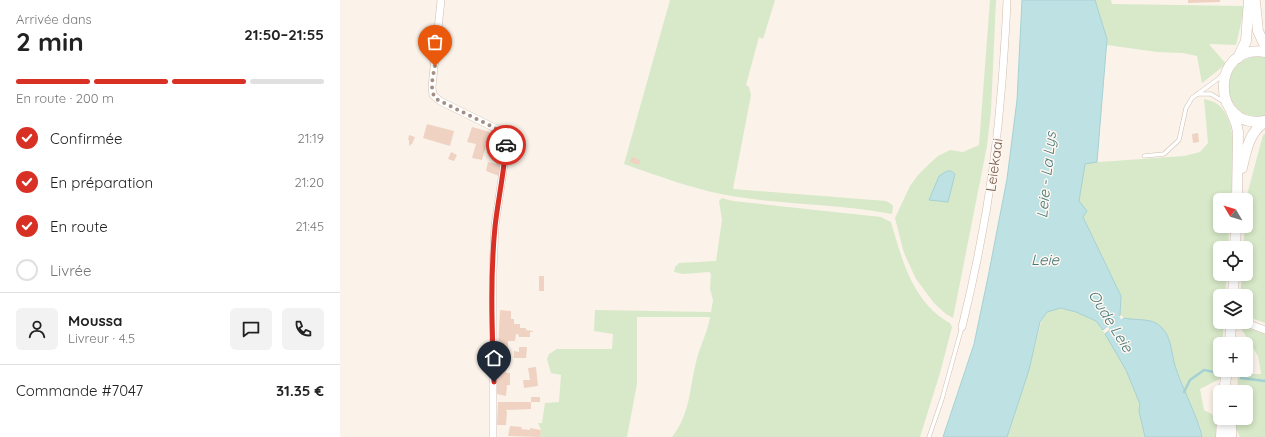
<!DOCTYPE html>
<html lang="fr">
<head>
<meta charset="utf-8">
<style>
	body { margin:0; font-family:Quicksand,sans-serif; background:#f2f2f2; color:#222; height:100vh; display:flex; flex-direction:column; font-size:15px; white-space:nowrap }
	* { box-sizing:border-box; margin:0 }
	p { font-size:13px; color:#767676 }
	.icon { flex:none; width:22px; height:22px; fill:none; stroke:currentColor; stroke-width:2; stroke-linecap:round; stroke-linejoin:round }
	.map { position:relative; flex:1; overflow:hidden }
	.details { display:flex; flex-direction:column; background:#fff; width:340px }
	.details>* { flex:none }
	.needle { width:26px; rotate:308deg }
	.tools { position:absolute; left:873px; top:193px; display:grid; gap:8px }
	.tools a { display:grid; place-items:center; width:40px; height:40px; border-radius:6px; background:#fff; box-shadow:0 2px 6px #0003; font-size:20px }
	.pin { position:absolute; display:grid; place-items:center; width:34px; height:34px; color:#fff; margin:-41px -17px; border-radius:50% 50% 50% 0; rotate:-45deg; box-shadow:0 0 4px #0007 }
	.pin .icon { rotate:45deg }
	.courier { position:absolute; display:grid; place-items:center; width:40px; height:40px; margin:-20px; border:3px solid #d93025; border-radius:50%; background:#fff; color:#222; box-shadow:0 1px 5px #0007 }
	.overview em { font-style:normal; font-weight:800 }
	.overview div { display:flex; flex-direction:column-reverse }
	.overview { display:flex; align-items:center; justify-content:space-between; height:68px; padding:0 16px }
	h1 { font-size:26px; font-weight:800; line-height:30px }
	.bar { display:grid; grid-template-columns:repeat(4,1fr); gap:6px 4px; align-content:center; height:48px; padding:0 16px }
	.bar i { height:5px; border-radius:3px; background:#e0e0e0 }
	.bar .active { background:#d93025 }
	.bar p { grid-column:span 4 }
	.line { display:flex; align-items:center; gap:10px; padding:0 16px; border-top:1px solid #e0e0e0 }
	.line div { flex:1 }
	.round { display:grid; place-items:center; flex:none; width:42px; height:42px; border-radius:6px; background:#f2f2f2 }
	ol { padding:0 16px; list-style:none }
	li { display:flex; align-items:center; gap:12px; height:44px }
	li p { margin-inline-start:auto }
	li .icon { padding:4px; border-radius:50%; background:#d93025; color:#fff; stroke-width:4 }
	li:last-child { color:#767676 }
	li i { width:22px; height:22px; border:2px solid #e0e0e0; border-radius:50% }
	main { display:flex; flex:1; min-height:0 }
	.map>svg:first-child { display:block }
</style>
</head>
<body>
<main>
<section class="details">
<div class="overview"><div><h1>2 min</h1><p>Arrivée dans</p></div><em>21:50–21:55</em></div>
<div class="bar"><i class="active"></i><i class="active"></i><i class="active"></i><i></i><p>En route · 200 m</p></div>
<ol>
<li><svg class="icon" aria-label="check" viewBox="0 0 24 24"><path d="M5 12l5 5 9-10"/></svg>Confirmée<p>21:19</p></li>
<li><svg class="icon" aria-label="check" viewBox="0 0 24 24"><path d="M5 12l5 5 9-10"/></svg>En préparation<p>21:20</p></li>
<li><svg class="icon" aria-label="check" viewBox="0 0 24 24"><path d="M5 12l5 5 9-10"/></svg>En route<p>21:45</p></li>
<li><i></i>Livrée</li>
</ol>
<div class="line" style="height:72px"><a class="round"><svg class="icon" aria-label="person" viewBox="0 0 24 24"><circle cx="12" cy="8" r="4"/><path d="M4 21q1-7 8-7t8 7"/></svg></a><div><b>Moussa</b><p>Livreur · 4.5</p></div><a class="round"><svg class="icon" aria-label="chat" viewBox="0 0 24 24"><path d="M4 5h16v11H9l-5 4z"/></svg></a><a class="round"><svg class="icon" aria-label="phone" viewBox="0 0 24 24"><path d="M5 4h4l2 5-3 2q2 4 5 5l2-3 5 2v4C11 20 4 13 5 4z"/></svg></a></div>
<div class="line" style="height:52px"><div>Commande #7047</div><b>31.35 €</b></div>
</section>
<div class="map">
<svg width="925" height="437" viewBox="0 0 925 437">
	<rect width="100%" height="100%" fill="#fbf3e9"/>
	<g fill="#d7e9c8">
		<path d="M330 0H435L423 39 419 37 406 85 409 87 411 95 393 189 546 201 550 203 553 206 552 214C501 204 449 205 398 197 358 191 321 177 284 164Z"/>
		<path d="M650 0H656L651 111 647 146 613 318 606 314 594 303 576 279 564 253 555 218 570 186 578 175 589 164 598 156 610 150 623 152 639 145Z"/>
		<path d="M755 0H771L772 4 905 6 896 45 869 44 886 64 862 83 857 56 843 53 817 52 767 45V39Z"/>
		<path d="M919 56 925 57V116H924C919 116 913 117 908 115 886 108 881 75 901 62 906 58 912 57 919 56Z"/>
		<path d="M864 99C867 100 873 101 876 103 901 120 893 173 891 200H880V226H889L888 248H880V274H887L885 296H880V322H884L882 344H880V379L860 389 864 410 877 417 876 437H862L860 426 852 409 834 364 829 338 812 321C801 320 789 322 780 315L781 296 743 217 739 201 745 163 844 156 860 152 868 143Z"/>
		<path d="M925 134V323L906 316V296H900L902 274H906V248H903L905 226H906L907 195 923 135Z"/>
		<path d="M382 198 393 201 541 217 551 222C562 260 573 303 610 323L612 327 600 373 580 437H332C352 412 349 384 358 355 362 342 368 330 370 317H297V384L287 437H200L201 430 198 423H202L205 403 219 402 221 375 211 373 207 359 209 354 217 349H272L273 334 254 331 255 310 371 312 373 300 370 289 371 274 369 272 343 274 334 272 335 267 339 263 376 261 382 220 379 201Z"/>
		<path d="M721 308 736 312 756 321 769 339 786 370 800 404 799 411 805 437H667L689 370 701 322 707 312Z"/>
		<path d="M899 325 925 334V437H900L895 426V418H906V392H897L898 374H921L918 356Z"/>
	</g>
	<g fill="#bee1e4" stroke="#a5d1d5">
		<path d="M682 0H755L767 39 757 162 745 164 739 201 747 211 743 217 781 296 780 315 763 330 756 321 736 312 721 308 707 312 700 322 689 370 667 437H603L634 344 648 277 667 179 677 100Z"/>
		<path d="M607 171H611L615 174 608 202 589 200 599 176Z"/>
		<path d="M784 318C797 321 813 317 822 328 831 337 831 350 834 362 838 377 846 393 852 408 856 418 860 426 862 437H805L799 411 800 404 786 370 765 334Z"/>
	</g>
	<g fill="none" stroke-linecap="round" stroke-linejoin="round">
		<g stroke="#a5d1d5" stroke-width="2.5">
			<path d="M901 378 925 381"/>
			<path d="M844 392 850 380 864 370 874 372"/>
		</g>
		<path stroke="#bee1e4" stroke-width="15" d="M763 303 786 343"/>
	</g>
	<g fill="#efd2c2">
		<path d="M848 0H880V2L848 3Z"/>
		<path d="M87 124 114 131 110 146 83 138Z"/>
		<path d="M132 127 150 132 142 160 132 158 136 144 127 142Z"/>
		<path d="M858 133 859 142 853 143 852 134Z"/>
		<path d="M69 135 75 137 72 144H71L70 146 69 145V140H68Z"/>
		<path d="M111 152 117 155 114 161 108 159Z"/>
		<path d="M292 157 300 160 299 165 290 162Z"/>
		<path d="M157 161 161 162 159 176 146 171 148 162 156 164Z"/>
		<rect x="199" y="276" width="5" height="15"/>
		<path d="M160 310 171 311V319H174V324H180V328H186V330L193 331V332H190V337H179L178 334H176L175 341H168V348H158Z"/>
		<path d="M179 347H187L186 358H174V351L179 352Z"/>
		<path d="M906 349H908V353H911L912 362H906Z"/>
		<path d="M156 358H165L166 373H170V385H167L166 396 157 394Z"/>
		<path d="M196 367 198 386 184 388 183 380H190L188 368Z"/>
		<rect x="191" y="397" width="9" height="5"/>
		<path d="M158 402H191V409L166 410 167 412 166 425H157Z"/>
		<path d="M170 426 182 427 181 429 190 430V428L201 430 200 437 168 436Z"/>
	</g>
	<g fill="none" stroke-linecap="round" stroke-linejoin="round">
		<defs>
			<g id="lane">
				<path d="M857 94H871L884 102"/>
				<path d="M804 156 824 154 839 140 846 108 852 98 878 79 884 73"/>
				<path d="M589 437 602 399 622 327"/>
			</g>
			<g id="street">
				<path d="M101 0 92 87 93 95 100 101 161 131 166 136 165 157 155 226 153 271V437"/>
				<path d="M904 322 925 330"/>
				<path d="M622 327C642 246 656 165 662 82 664 55 666 27 667 0"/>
			</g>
			<g id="secondary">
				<path d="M915 2 918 31 925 46"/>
				<path d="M925 52C870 43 870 131 925 121"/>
				<path d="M898 58 906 41 909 0"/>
				<path d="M891 111 896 123 898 132 897 200"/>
				<path d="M902 168C906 151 909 132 925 122"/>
				<path d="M895 248 896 226"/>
				<path d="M893 296 894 274"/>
				<path d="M890 344 891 322"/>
				<path d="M884 392 887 370"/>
				<path d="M881 437 882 418"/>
				<path d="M891 437V418"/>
			</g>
		</defs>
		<use href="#lane" stroke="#cfbdb2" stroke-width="4.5"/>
		<use href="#street" stroke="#cfbdb2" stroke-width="8"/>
		<use href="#secondary" stroke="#d2bdb0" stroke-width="11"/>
		<use href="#lane" stroke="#fff" stroke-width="3.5"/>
		<use href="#street" stroke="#fff" stroke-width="7"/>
		<use href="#secondary" stroke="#fff" stroke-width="10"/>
	</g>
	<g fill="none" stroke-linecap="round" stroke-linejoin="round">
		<path stroke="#a48f84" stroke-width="4" stroke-dasharray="0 7.2" d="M95 66C93 76 89 90 96 99L161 131 166 136V145"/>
		<path stroke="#d93025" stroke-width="5" d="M154 382C152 330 150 278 155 227 158 200 164 173 166 145"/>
	</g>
	<g text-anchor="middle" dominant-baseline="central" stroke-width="3" stroke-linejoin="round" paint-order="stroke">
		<g font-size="14" fill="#75594e" stroke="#fef7ef">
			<text transform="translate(654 165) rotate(-82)">Leiekaai</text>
		</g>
		<g font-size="15" font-style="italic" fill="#45797f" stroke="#fef7ef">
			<text transform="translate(706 175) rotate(-84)">Leie - La Lys</text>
			<text x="705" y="259">Leie</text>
			<text transform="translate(771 321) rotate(58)">Oude Leie</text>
		</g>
	</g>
</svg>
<div class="tools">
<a><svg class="needle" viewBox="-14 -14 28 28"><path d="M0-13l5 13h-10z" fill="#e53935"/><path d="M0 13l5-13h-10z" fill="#767676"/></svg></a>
<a><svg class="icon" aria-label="locate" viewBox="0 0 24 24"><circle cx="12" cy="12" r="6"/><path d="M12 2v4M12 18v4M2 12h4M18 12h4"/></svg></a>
<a><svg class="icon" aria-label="layers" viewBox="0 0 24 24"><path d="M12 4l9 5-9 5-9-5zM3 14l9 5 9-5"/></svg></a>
<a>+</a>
<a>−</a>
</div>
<div class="pin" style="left:95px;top:66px;background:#ea580c"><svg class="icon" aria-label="bag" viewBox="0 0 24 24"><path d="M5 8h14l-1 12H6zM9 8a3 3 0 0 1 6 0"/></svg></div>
<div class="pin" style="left:154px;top:382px;background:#1f2937"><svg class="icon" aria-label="home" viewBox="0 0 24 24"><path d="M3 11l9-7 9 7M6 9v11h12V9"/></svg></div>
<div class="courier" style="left:166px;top:145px"><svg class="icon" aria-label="car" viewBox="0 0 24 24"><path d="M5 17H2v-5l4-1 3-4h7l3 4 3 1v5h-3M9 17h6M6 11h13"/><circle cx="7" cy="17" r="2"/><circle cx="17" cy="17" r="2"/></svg></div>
</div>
</main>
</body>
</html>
